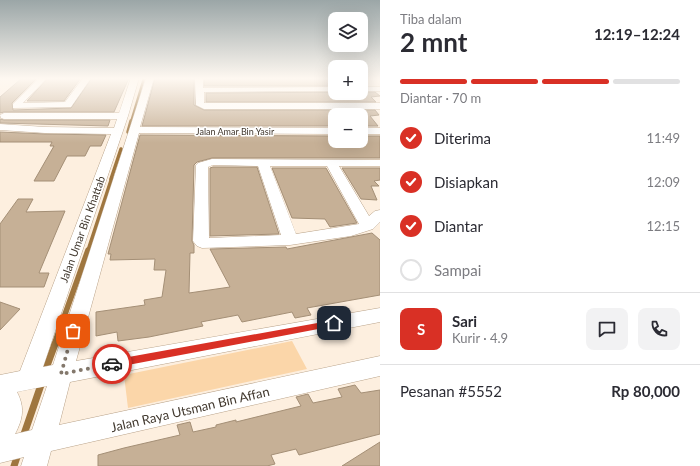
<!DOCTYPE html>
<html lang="id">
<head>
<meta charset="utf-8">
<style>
	body { margin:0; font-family:Lato,sans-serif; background:#f2f2f3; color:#2b2b33; height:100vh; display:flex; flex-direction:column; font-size:15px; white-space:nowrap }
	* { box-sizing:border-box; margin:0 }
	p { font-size:13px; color:#7c7c81 }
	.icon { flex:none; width:22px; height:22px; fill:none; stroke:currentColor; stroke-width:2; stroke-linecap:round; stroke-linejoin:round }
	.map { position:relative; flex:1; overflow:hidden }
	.sheet { display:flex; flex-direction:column; background:#fff; width:320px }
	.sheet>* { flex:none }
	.fabs { position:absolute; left:328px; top:12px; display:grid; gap:8px }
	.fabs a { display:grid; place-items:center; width:40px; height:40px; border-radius:8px; background:#fff; box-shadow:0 4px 16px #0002; font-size:20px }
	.pin { position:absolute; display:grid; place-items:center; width:34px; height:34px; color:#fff; margin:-17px; border-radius:8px; box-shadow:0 2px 6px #0006 }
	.courier { position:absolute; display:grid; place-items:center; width:40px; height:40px; margin:-20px; border:3px solid #d93025; border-radius:50%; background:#fff; color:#222; box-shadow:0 1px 5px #0007 }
	.summary em { font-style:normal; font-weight:700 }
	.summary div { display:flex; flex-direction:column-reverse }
	.summary { display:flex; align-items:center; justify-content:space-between; height:68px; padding:0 20px }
	h1 { font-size:26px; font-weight:700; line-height:30px }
	.bar { display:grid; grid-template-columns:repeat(4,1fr); gap:6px 4px; align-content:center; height:48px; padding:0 20px }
	.bar i { height:5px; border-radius:3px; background:#e1e1e2 }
	.bar .active { background:#d93025 }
	.bar p { grid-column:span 4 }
	.line { display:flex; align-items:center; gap:10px; padding:0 20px; border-top:1px solid #e1e1e2 }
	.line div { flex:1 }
	.round { display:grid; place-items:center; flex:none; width:42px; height:42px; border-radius:8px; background:#f2f2f3 }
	ol { padding:0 20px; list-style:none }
	li { display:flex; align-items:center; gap:12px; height:44px }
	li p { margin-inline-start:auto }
	li .icon { padding:4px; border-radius:50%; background:#d93025; color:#fff; stroke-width:4 }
	li:last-child { color:#7c7c81 }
	li i { width:22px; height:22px; border:2px solid #e1e1e2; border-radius:50% }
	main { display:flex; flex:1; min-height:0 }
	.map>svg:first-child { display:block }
</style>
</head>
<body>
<main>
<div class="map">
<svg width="380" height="466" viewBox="0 0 380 466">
	<rect width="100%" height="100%" fill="#fdefdf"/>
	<path fill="#fbd6a9" d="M292 341 307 369 128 408 124 375Z"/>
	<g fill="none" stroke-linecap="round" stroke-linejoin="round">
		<path stroke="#9f763f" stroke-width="2.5" d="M131 122 144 78"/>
		<g stroke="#9f763f" stroke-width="3.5">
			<path d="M128 132 131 121"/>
			<path d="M111 179 121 149"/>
		</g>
		<path stroke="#9f763f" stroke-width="4" d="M88 251 112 178"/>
		<path stroke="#9f763f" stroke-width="5.5" d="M54 345 88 250"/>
		<g stroke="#9f763f" stroke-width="7">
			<path d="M45 371 55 344"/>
			<path d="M23 437 42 382"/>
			<path d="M14 466 18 454"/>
		</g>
	</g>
	<g fill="#c6b096" stroke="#a48f76">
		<path d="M22 78H37L12 103 13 110 71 108 92 78H129L114 112H4L0 113V97Z"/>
		<path d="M48 78H81L64 101H27Z"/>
		<path d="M155 78H194V105L204 110H375L379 115 370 116 378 126H361V115H335V126H142Z"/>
		<rect x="204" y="78" width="131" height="8"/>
		<path d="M375 92 380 96 371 97 376 102H206V93Z"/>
		<path d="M0 119 4 120H110L108 126 0 123Z"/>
		<path d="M0 132 45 134 106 135 101 146H90L85 156H67L54 181H34L54 146H50L52 142H0Z"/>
		<path d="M140 135 335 136V141H361V136H380V158H212L197 162 194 165 192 241 194 245V253H190L189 293 230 287 210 249 286 247 287 249 372 233 380 240V295L307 308 311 315 295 318 292 312 242 322 238 315 201 322 203 326 149 337 118 341 117 332 96 336V312L145 305 144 300 162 297 166 270H154L155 259 110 260 111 254H108Z"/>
		<path d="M213 167H257L279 234 210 236V168Z"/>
		<path d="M272 168H326L357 223 330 227 325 219 292 218Z"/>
		<path d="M342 168H380V180L374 181 379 186H371L377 200 361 199Z"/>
		<path d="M18 199H33L26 212 65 211 39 273H49L44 287H0V224Z"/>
		<path d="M0 302 20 309 0 330Z"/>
		<path d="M355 385 361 393 380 390V434L299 455 296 449 271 455 275 464 267 466H98V455L124 448 180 435 177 425 190 422 193 432 216 427V425L236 420V422L301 406 296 397 308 394 313 403 342 397 338 389Z"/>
		<path d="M380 442V466H342Z"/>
	</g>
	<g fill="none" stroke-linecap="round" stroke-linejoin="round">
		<defs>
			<g id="minor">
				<path d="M39 78H47L23 103 65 102 83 78H91L71 107 13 108V104Z"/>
				<path d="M131 78H139L128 116 43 367 53 365 146 78H154L140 127 335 128V134L139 133 76 361 380 308V322L70 382 59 425 380 356V376L51 451 47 466H21L24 457 0 463V375L20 371 111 134 45 133 0 130V124L45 127 114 128 117 119H4L1 118 0 115 4 113H119ZM47 386 32 430 15 434C23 419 25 407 17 392Z"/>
				<path d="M195 78H203V88L335 87V91L204 92V103H380V109H204L196 105Z"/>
				<rect x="361" y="87" width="19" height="4"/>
				<rect x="361" y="128" width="19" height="6"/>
				<path d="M212 159 380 160V166H339L369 216 375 211 380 210V222L373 229 351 236 290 245 202 248 197 246 193 241 196 165 198 163ZM213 165 258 166 281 235 209 238 208 167ZM270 166H327L359 224 296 234Z"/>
			</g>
		</defs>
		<use href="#minor" stroke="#b9a38a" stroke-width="1"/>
		<use href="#minor" fill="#fff" fill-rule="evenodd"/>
	</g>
	<linearGradient id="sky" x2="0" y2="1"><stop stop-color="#9ba6a7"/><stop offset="0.55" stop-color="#fef8f1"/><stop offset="1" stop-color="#fef8f1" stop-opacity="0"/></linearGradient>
	<rect width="380" height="143" fill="url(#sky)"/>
	<path fill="#d93025" d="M334 320 339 323 334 326 112 368 108 364 112 360Z"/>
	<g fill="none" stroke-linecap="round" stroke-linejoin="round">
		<path stroke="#83786c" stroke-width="4" stroke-dasharray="0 7.2" d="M73 331 61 374 112 364"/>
	</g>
	<g text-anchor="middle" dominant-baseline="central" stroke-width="3" stroke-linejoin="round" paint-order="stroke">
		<g font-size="9" fill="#41382e" stroke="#fff">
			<text x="235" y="131">Jalan Amar Bin Yasir</text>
		</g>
		<g font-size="11" fill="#41382e" stroke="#fff">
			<text transform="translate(82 229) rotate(-70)">Jalan Umar Bin Khattab</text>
		</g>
		<g font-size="13" fill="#41382e" stroke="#fff">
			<text transform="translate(190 409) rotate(-13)">Jalan Raya Utsman Bin Affan</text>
		</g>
	</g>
</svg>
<div class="fabs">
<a><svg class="icon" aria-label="layers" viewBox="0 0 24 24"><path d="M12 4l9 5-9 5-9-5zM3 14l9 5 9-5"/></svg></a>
<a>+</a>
<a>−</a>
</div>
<div class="pin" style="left:73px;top:331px;background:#ea580c"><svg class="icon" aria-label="bag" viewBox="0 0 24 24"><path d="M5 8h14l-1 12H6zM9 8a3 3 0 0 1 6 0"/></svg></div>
<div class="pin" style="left:334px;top:323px;background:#1f2937"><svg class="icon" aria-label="home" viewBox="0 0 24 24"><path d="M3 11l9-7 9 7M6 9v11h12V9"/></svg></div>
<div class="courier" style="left:112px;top:364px"><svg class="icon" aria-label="car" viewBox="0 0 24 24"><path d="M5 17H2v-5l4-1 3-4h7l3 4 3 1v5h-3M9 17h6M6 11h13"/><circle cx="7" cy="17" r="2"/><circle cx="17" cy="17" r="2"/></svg></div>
</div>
<section class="sheet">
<div class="summary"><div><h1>2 mnt</h1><p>Tiba dalam</p></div><em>12:19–12:24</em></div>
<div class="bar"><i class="active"></i><i class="active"></i><i class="active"></i><i></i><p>Diantar · 70 m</p></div>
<ol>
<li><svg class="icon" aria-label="check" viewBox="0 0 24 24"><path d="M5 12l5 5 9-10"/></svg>Diterima<p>11:49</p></li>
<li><svg class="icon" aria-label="check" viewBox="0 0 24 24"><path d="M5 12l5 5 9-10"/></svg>Disiapkan<p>12:09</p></li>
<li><svg class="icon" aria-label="check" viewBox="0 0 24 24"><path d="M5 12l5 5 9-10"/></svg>Diantar<p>12:15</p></li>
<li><i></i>Sampai</li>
</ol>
<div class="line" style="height:72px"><b class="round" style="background:#d93025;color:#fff">S</b><div><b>Sari</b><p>Kurir · 4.9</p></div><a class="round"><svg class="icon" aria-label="chat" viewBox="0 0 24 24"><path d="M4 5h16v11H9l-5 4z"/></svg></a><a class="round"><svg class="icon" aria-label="phone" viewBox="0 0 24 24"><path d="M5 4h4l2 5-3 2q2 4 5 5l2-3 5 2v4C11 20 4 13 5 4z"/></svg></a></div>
<div class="line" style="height:52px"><div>Pesanan #5552</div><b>Rp 80,000</b></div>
</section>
</main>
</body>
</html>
